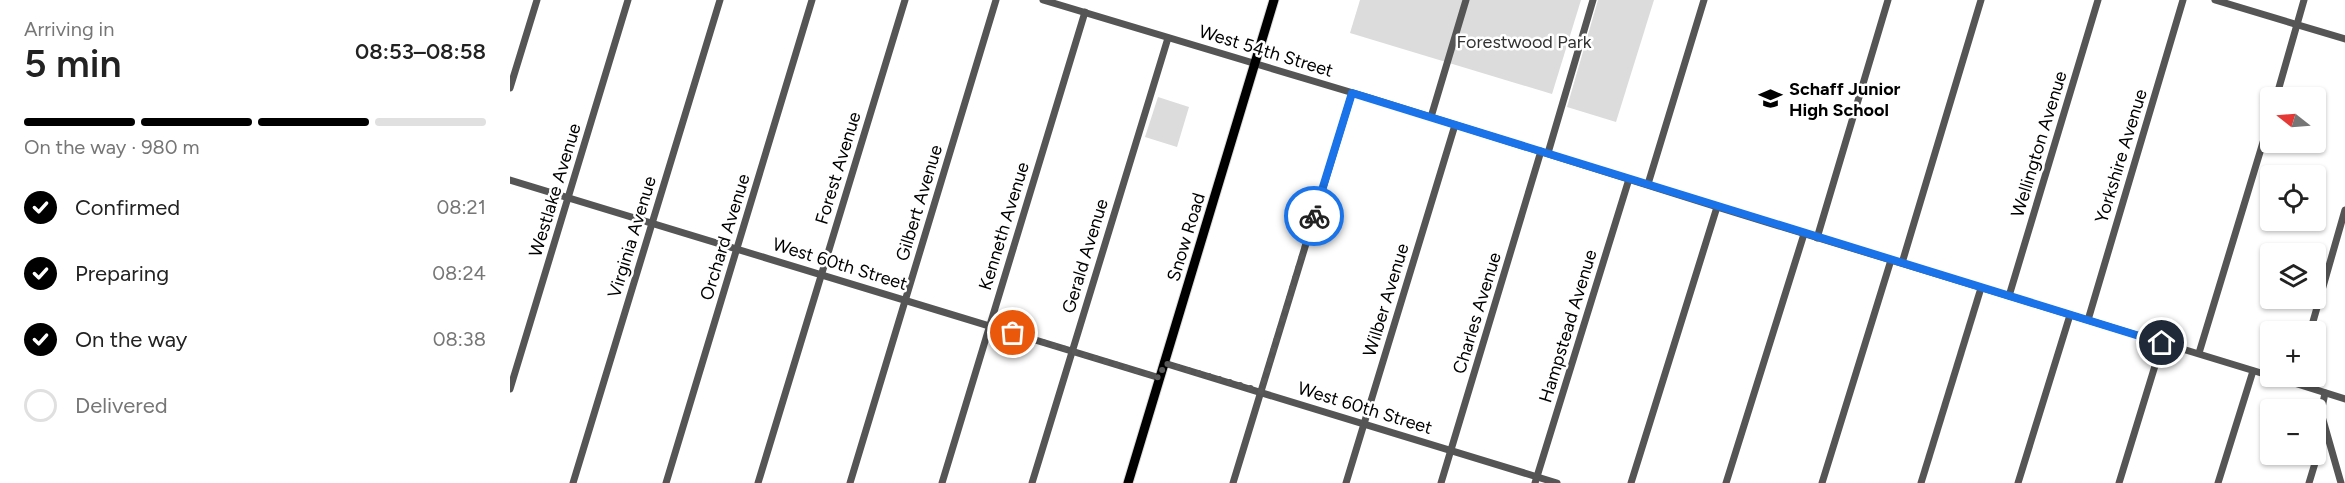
<!DOCTYPE html>
<html lang="en">
<head>
<meta charset="utf-8">
<style>
	body { margin:0; font-family:Figtree,sans-serif; background:#f2f2f2; color:#222; height:100vh; display:flex; flex-direction:column; font-size:22px; white-space:nowrap }
	* { box-sizing:border-box; margin:0 }
	p { font-size:20px; color:#767676 }
	.icon { flex:none; width:33px; height:33px; fill:none; stroke:currentColor; stroke-width:2; stroke-linecap:round; stroke-linejoin:round }
	.map { position:relative; flex:1; overflow:hidden }
	.details { display:flex; flex-direction:column; background:#fff; width:510px }
	.details>* { flex:none }
	.needle { width:39px; rotate:287deg }
	.controls { position:absolute; left:1750px; top:87px; display:grid; gap:12px }
	.controls a { display:grid; place-items:center; width:66px; height:66px; border-radius:6px; background:#fff; box-shadow:0 2px 4px #0004; font-size:30px }
	.pin { position:absolute; display:grid; place-items:center; width:51px; height:51px; color:#fff; margin:-26px; border:3px solid #fff; border-radius:50%; box-shadow:0 2px 6px #0007 }
	.courier { position:absolute; display:grid; place-items:center; width:60px; height:60px; margin:-30px; border:4px solid #1a73e8; border-radius:50%; background:#fff; color:#222; box-shadow:0 2px 8px #0007 }
	.headline em { font-style:normal; font-weight:600 }
	.headline div { display:flex; flex-direction:column-reverse }
	.headline { display:flex; align-items:center; justify-content:space-between; height:102px; padding:0 24px }
	h1 { font-size:39px; font-weight:600; line-height:45px }
	.bar { display:grid; grid-template-columns:repeat(4,1fr); gap:9px 6px; align-content:center; height:72px; padding:0 24px }
	.bar i { height:8px; border-radius:4px; background:#e0e0e0 }
	.bar .selected { background:#000 }
	.bar p { grid-column:span 4 }
	ol { padding:0 24px; list-style:none }
	li { display:flex; align-items:center; gap:18px; height:66px }
	li p { margin-inline-start:auto }
	li .icon { padding:6px; border-radius:50%; background:#000; color:#fff; stroke-width:4 }
	li:last-child { color:#767676 }
	li i { width:33px; height:33px; border:3px solid #e0e0e0; border-radius:50% }
	main { display:flex; flex:1; min-height:0 }
	.map>svg:first-child { display:block }
</style>
</head>
<body>
<main>
<section class="details">
<div class="headline"><div><h1>5 min</h1><p>Arriving in</p></div><em>08:53–08:58</em></div>
<div class="bar"><i class="selected"></i><i class="selected"></i><i class="selected"></i><i></i><p>On the way · 980 m</p></div>
<ol>
<li><svg class="icon" aria-label="check" viewBox="0 0 24 24"><path d="M5 12l5 5 9-10"/></svg>Confirmed<p>08:21</p></li>
<li><svg class="icon" aria-label="check" viewBox="0 0 24 24"><path d="M5 12l5 5 9-10"/></svg>Preparing<p>08:24</p></li>
<li><svg class="icon" aria-label="check" viewBox="0 0 24 24"><path d="M5 12l5 5 9-10"/></svg>On the way<p>08:38</p></li>
<li><i></i>Delivered</li>
</ol>
</section>
<div class="map">
<svg width="1835" height="483" viewBox="0 0 1835 483">
	<rect width="100%" height="100%" fill="#fff"/>
	<g fill="#dcdcdc">
		<path d="M850 0H1071L1042 94 840 33Z"/>
		<path d="M1088 0H1144L1106 122 1057 107Z"/>
		<path d="M648 97 679 107 667 147 635 137Z"/>
	</g>
	<g fill="none" stroke-linecap="round" stroke-linejoin="round">
		<defs>
			<path id="major" d="M618 483 764 0"/>
		</defs>
		<use href="#major" stroke="#dbdbdb" stroke-width="11"/>
		<g stroke="#555" stroke-width="7">
			<path d="M533 0 860 98 1207 207 1761 376"/>
			<path d="M1705 0 1835 39"/>
			<path d="M0 88 27 0"/>
			<path d="M1766 98 1794 0"/>
			<path d="M921 117 956 0"/>
			<path d="M1038 153 1083 0"/>
			<path d="M0 180 650 378"/>
			<path d="M1138 184 1194 0"/>
			<path d="M1307 238 1378 0"/>
			<path d="M1392 263 1471 0"/>
			<path d="M1499 296 1588 0"/>
			<path d="M1578 320 1673 0"/>
			<path d="M1800 332 1835 210"/>
			<path d="M1689 353 1761 116"/>
			<path d="M654 363 1047 483"/>
			<path d="M1762 376 1835 399"/>
			<path d="M0 389 118 0"/>
			<path d="M1815 393 1811 413 1831 483"/>
			<path d="M63 483 210 0"/>
			<path d="M156 483 302 0"/>
			<path d="M248 483 395 0"/>
			<path d="M340 483 486 0"/>
			<path d="M432 483 575 12"/>
			<path d="M522 483 658 38"/>
			<path d="M723 483 842 93"/>
			<path d="M836 483 945 125"/>
			<path d="M931 483 1031 151"/>
			<path d="M1025 483 1119 179"/>
			<path d="M1121 483 1207 207"/>
			<path d="M1216 483 1294 234"/>
			<path d="M1312 483 1381 260"/>
			<path d="M1411 483 1471 288"/>
			<path d="M1508 483 1560 315"/>
			<path d="M1609 483 1652 343"/>
			<path d="M1708 483 1743 371"/>
			<path d="M1799 483 1815 430"/>
		</g>
		<use href="#major" stroke="#000" stroke-width="9"/>
	</g>
	<g fill="none" stroke-linecap="round" stroke-linejoin="round">
		<path stroke="#595959" stroke-width="6" stroke-dasharray="0 10.8" d="M503 333 650 378 654 363 751 391 804 216"/>
		<path stroke="#1a73e8" stroke-width="8" d="M804 216 842 93 1652 343"/>
	</g>
	<defs>
		<symbol id="school-bare" viewBox="-9 -9 18 18"><path d="M0-5L7-2L0 1L-7-2ZM-4 1L0 2.5L4 1V4Q0 6-4 4Z" fill="#000" stroke="#fff" stroke-width="2.5" paint-order="stroke"/></symbol>
	</defs>
	<g fill-rule="evenodd">
		<use href="#school-bare" x="1244" y="82" width="33" height="33"/>
	</g>
	<g text-anchor="middle" dominant-baseline="central" stroke-width="5" stroke-linejoin="round" paint-order="stroke">
		<g font-size="18" fill="#333" stroke="#fff">
			<text x="1014" y="42">Forestwood Park</text>
		</g>
		<g font-size="18" fill="#000" stroke="#fff">
			<text transform="translate(756 51) rotate(17)">West 54th Street</text>
			<text transform="translate(1529 144) rotate(-73)">Wellington Avenue</text>
			<text transform="translate(1611 156) rotate(-73)">Yorkshire Avenue</text>
			<text transform="translate(328 168) rotate(-73)">Forest Avenue</text>
			<text transform="translate(45 190) rotate(-73)">Westlake Avenue</text>
			<text transform="translate(409 203) rotate(-73)">Gilbert Avenue</text>
			<text transform="translate(494 226) rotate(-73)">Kenneth Avenue</text>
			<text transform="translate(122 237) rotate(-73)">Virginia Avenue</text>
			<text transform="translate(215 237) rotate(-73)">Orchard Avenue</text>
			<text transform="translate(676 237) rotate(-73)">Snow Road</text>
			<text transform="translate(575 256) rotate(-73)">Gerald Avenue</text>
			<text transform="translate(330 264) rotate(17)">West 60th Street</text>
			<text transform="translate(876 300) rotate(-73)">Wilber Avenue</text>
			<text transform="translate(967 313) rotate(-73)">Charles Avenue</text>
			<text transform="translate(1058 326) rotate(-73)">Hampstead Avenue</text>
			<text transform="translate(855 408) rotate(17)">West 60th Street</text>
		</g>
		<g font-size="18" font-weight="bold" fill="#000" stroke="#fff" text-anchor="start">
			<text x="1279" y="89">Schaff Junior<tspan x="1279" dy="21">High School</tspan></text>
		</g>
	</g>
</svg>
<div class="controls">
<a><svg class="needle" viewBox="-14 -14 28 28"><path d="M0-13l5 13h-10z" fill="#e53935"/><path d="M0 13l5-13h-10z" fill="#767676"/></svg></a>
<a><svg class="icon" aria-label="locate" viewBox="0 0 24 24"><circle cx="12" cy="12" r="6"/><path d="M12 2v4M12 18v4M2 12h4M18 12h4"/></svg></a>
<a><svg class="icon" aria-label="layers" viewBox="0 0 24 24"><path d="M12 4l9 5-9 5-9-5zM3 14l9 5 9-5"/></svg></a>
<a>+</a>
<a>−</a>
</div>
<div class="pin" style="left:503px;top:333px;background:#ea580c"><svg class="icon" aria-label="bag" viewBox="0 0 24 24"><path d="M5 8h14l-1 12H6zM9 8a3 3 0 0 1 6 0"/></svg></div>
<div class="pin" style="left:1652px;top:343px;background:#1f2937"><svg class="icon" aria-label="home" viewBox="0 0 24 24"><path d="M3 11l9-7 9 7M6 9v11h12V9"/></svg></div>
<div class="courier" style="left:804px;top:216px"><svg class="icon" aria-label="bike" viewBox="0 0 24 24"><circle cx="6" cy="16" r="4"/><circle cx="18" cy="16" r="4"/><path d="M6 16l4-8h5l3 8M10 8l3 8H6M13 5h3"/></svg></div>
</div>
</main>
</body>
</html>
